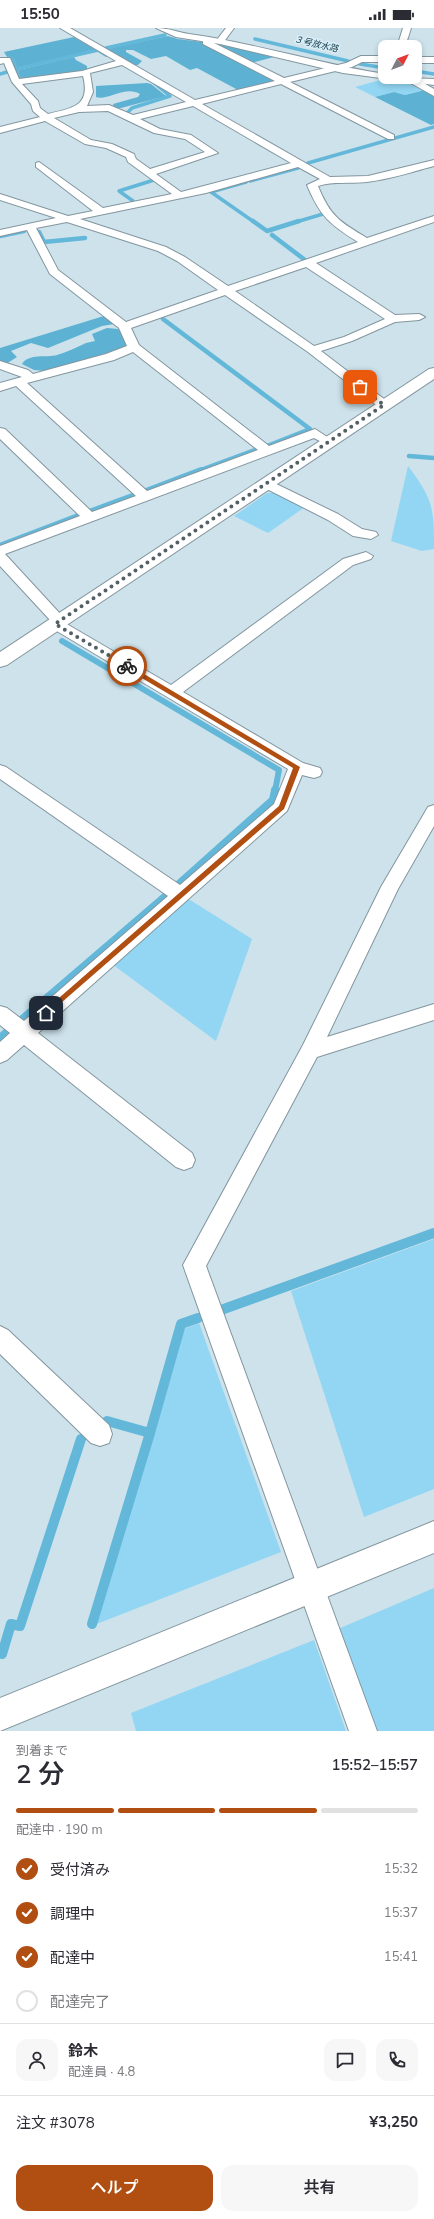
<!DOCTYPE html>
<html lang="ja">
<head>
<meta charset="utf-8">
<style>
	body { margin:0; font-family:"Nunito Sans","Noto Sans JP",sans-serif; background:#f7f7f7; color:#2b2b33; height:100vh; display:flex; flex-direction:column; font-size:15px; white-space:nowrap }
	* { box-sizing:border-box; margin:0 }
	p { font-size:13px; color:#7c7c81 }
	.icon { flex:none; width:22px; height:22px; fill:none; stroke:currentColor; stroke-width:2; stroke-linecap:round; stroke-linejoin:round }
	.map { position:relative; height:1703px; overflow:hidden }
	.panel { display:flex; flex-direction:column; background:#fff; flex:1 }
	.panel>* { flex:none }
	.needle { width:26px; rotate:48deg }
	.buttons { position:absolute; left:378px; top:12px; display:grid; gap:8px }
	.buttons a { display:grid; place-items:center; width:44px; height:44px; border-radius:8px; background:#fff; box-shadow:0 2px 6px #0003; font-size:20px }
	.pin { position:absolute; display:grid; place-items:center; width:34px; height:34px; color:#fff; margin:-17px; border-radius:8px; box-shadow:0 2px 6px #0006 }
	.courier { position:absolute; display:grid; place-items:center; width:40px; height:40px; margin:-20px; border:3px solid #b14f12; border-radius:50%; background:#fff; color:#222; box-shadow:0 1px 5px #0007 }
	.summary em { font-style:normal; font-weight:600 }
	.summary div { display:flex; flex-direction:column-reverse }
	.summary { display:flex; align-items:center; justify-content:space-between; height:68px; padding:0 16px }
	h1 { font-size:26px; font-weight:600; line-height:30px }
	.bar { display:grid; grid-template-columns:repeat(4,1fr); gap:6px 4px; align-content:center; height:48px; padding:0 16px }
	.bar i { height:5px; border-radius:3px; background:#e1e1e2 }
	.bar .current { background:#b14f12 }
	.bar p { grid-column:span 4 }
	.line { display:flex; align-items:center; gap:10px; padding:0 16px; border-top:1px solid #e1e1e2 }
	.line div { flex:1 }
	.round { display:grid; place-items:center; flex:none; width:42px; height:42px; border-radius:12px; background:#f7f7f7 }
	ol { padding:0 16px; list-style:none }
	li { display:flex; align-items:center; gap:12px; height:44px }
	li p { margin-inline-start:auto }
	li .icon { padding:4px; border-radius:50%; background:#b14f12; color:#fff; stroke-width:4 }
	li:last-child { color:#7c7c81 }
	li i { width:22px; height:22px; border:2px solid #e1e1e2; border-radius:50% }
	.cta { display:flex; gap:8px; margin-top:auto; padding:8px 16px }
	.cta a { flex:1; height:46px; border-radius:12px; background:#b14f12; color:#fff; font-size:16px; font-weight:600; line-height:46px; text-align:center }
	.cta a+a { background:#f7f7f7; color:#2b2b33 }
	.status { display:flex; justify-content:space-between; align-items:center; height:28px; padding:0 20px; background:#fff; direction:ltr }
	.status svg { height:11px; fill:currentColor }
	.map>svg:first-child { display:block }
</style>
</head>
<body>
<div class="status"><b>15:50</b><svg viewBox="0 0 49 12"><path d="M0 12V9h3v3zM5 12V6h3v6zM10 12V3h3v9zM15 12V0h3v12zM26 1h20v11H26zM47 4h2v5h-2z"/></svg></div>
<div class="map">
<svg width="434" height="1703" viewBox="0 0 434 1703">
	<rect width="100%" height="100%" fill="#cde2eb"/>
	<g fill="#92d6f3">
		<path d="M384 51 411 54 425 62 405 67 394 64 375 69 355 59Z"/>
		<path d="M408 438C433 471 434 480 434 521L422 523 391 513Z"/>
		<path d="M267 465H278L305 479 268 505 234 488Z"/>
		<path d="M187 870 252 911 216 1013 112 936Z"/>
		<path d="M434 1211V1461L364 1489 291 1263Z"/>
		<path d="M199 1295 281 1524 94 1597 184 1301Z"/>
		<path d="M434 1560V1703H377L338 1601Z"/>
		<path d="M314 1612 346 1703H136L131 1685Z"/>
	</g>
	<g fill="#5db2d3">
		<path d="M168 8 178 11 203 14 275 51V53L238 62 197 40 190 42 166 28 151 31 133 22H126V24L142 33 138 37H135L107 21Z"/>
		<path d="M74 9 97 22 17 40 14 31 7 29 4 24Z"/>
		<path d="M210 15H217L274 29 251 35Z"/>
		<path d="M74 29 76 32 87 38V41L81 44 21 52 18 42Z"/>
		<path d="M147 55 151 56 166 68 121 80H114L113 76 138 69 140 66C126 57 107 73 96 69V58Z"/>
		<path d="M425 62 434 67V96L431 97 375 69 394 64 405 67Z"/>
		<path d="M107 287 114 296 102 298 48 320 31 315 11 323 17 329 6 336 0 334V320Z"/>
		<path d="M107 300 118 301 127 314V318L107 327 45 343 34 342 22 336C29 325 46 330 57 327 67 324 77 319 86 315L95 313 92 306Z"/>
	</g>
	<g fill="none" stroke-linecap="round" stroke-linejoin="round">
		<g stroke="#63b7d9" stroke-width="3.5">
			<path d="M255 11 348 33"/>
			<path d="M106 20 165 7"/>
			<path d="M9 29 13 32 19 51"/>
			<path d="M360 36 385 40"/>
			<path d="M15 41 98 22 106 27"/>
			<path d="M415 43 434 46"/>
			<path d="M0 46 7 44"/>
			<path d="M127 85 132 80 170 68 152 53"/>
			<path d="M308 135 434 99"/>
			<path d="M250 153 298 140"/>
			<path d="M246 154 211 164 254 194"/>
			<path d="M133 173 119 163 154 152"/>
			<path d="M296 194 323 186"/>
		</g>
		<g stroke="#63b7d9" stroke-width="4.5">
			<path d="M253 193 267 203 299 193"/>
			<path d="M39 204 44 214 85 210"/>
			<path d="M272 207 305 232"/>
			<path d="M0 208 24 203"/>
			<path d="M163 291 310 401 267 418"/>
			<path d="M409 428 434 430"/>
			<path d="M198 443 258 421"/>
		</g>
		<g stroke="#63b7d9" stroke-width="6">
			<path d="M146 463 201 442"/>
			<path d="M89 484 135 467"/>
			<path d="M2 517 78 488"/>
			<path d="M62 613 279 742 275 763"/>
		</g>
		<g stroke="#63b7d9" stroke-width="8">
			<path d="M179 856 273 772 275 762"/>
			<path d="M20 993 167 867"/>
			<path d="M0 1010 8 1003"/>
		</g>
		<g stroke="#63b7d9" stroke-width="10">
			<path d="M221 1282 434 1205"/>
			<path d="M150 1405 181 1296 198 1290"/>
			<path d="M92 1596 150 1405 107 1393"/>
			<path d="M2 1626 11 1596 20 1598 81 1411"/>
		</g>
		<defs>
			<g id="minor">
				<path d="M60 0H70L195 72 275 53 203 16V12L209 10 213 12 212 14 284 50 346 35 361 28H385V34H362L352 39 290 54 394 107V111H388L281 56 202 76 330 149 368 148 434 132V138C412 144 390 151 367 154 350 156 333 153 318 158 330 188 340 194 367 210L434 188V194L316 235 395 287 419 286 425 289 419 292 395 294 352 313 321 323 388 374 390 377 388 380H380L308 324 225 267 131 300 139 317 269 418 315 401 335 414 329 418 314 410 5 526 64 590 66 593 65 595 171 657 343 531 366 524 373 528 371 531 353 537 183 664 303 735 320 740 322 744 320 748 314 750 302 747 287 783 38 1005 192 1125 195 1132 192 1139 184 1142 176 1139 24 1017 7 1032 0 1035V1014L10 1005 0 997V978L7 980 24 993 168 868 0 751V737L6 739 180 857 274 776 288 741 50 599 48 596 50 592 0 538V518L80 488 0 411V400L5 401 92 484 136 468 16 358 0 363V355L22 349 0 341V333L28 342 33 346 106 326 127 318 119 300 50 246 27 202 0 208V202L56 190 0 172V166L68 188 93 183 36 139V135L39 134 103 180 172 166 128 134 126 129 106 120 85 116 45 93 0 105V99L40 89 33 83 31 76 12 54 4 35 0 36V30H10L19 51 82 43 116 33ZM122 37 186 74 133 87 109 77 87 78 93 64 90 45ZM83 48C91 79 72 80 48 86L40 80 38 73 22 56ZM193 78 291 135 181 164 156 146 218 125 191 107 160 101 140 91ZM108 83 154 105 185 111 205 124 150 141 136 131 134 126 112 116 91 112 54 90 79 84ZM298 139 320 151 307 157C320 188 329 196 358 214L228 258 185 229 166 219 80 191 206 165ZM67 194 158 223 177 233 218 262 126 294 58 242 36 200ZM306 239 385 291 344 309 314 318 235 263ZM133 324 258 422 147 463 27 355 114 332Z"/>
				<path d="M226 0H234L223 15H217L216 13Z"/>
				<path d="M403 0H411L405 19H397Z"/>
				<rect x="415" y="29" width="19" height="6"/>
				<path d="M407 49H413L434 61V68L407 53Z"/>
				<path d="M266 451 338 486 362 501 376 504 378 507 371 511 353 508 328 492 261 458 259 455 261 452Z"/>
				<path d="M434 777V798L398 861 327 1009 434 976V992L317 1029 206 1238 377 1703H349L183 1237 303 1017 381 859 428 779Z"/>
				<path d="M0 1298 8 1302 109 1397 112 1406 109 1415 100 1418 91 1415 0 1326Z"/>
			</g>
			<g id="tertiary">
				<path d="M156 0C168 0 177 4 189 6 255 15 319 36 385 46V49L434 51V57L343 45 220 16 176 9Z"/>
				<path d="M434 340V351L7 637 0 639V624L429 341Z"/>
				<path d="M434 1493V1525L0 1703V1670Z"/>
			</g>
		</defs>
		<use href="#minor" stroke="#83969f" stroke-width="2"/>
		<use href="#tertiary" stroke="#83969f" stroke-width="2"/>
		<use href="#minor" fill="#fff" fill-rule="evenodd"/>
		<use href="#tertiary" fill="#fff" fill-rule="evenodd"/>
	</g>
	<path fill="#b14f12" d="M125 637H129L300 739 284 781 46 988 44 987V983L279 778 293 740 125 640Z"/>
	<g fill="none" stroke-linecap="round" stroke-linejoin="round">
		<path stroke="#546065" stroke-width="4" stroke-dasharray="0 7.2" d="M127 638 55 596 384 377 360 359"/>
	</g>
	<g text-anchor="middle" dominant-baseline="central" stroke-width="3" stroke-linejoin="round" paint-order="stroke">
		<g font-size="9" font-style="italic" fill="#1d4351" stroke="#daeff9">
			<text transform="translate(316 16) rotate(13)">３号放水路</text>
		</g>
	</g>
</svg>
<div class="buttons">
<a><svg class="needle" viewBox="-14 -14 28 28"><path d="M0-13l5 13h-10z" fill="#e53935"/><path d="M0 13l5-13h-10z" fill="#7c7c81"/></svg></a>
</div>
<div class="pin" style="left:360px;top:359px;background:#ea580c"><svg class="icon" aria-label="bag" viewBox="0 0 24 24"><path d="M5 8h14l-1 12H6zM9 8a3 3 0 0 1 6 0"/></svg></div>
<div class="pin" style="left:46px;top:985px;background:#1f2937"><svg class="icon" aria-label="home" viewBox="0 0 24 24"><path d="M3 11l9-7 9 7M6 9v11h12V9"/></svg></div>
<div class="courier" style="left:127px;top:638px"><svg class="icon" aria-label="bike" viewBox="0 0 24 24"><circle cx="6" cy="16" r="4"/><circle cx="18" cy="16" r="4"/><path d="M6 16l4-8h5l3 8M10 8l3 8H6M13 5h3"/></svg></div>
</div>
<section class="panel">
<div class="summary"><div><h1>2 分</h1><p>到着まで</p></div><em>15:52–15:57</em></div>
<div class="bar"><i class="current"></i><i class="current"></i><i class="current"></i><i></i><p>配達中 · 190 m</p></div>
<ol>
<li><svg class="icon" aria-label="check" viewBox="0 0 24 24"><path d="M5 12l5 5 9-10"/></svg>受付済み<p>15:32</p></li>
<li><svg class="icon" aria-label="check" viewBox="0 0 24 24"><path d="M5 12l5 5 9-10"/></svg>調理中<p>15:37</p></li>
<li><svg class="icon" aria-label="check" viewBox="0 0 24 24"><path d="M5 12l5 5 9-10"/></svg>配達中<p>15:41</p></li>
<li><i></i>配達完了</li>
</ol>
<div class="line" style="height:72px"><a class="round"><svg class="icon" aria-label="person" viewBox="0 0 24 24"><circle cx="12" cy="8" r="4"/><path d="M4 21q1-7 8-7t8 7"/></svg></a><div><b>鈴木</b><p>配達員 · 4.8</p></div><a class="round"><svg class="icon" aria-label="chat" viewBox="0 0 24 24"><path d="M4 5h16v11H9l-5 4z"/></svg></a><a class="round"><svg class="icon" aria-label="phone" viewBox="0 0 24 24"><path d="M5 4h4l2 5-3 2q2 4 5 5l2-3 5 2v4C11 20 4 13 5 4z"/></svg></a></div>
<div class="line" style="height:52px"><div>注文 #3078</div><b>¥3,250</b></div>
<div class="cta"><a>ヘルプ</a><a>共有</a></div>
</section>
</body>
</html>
